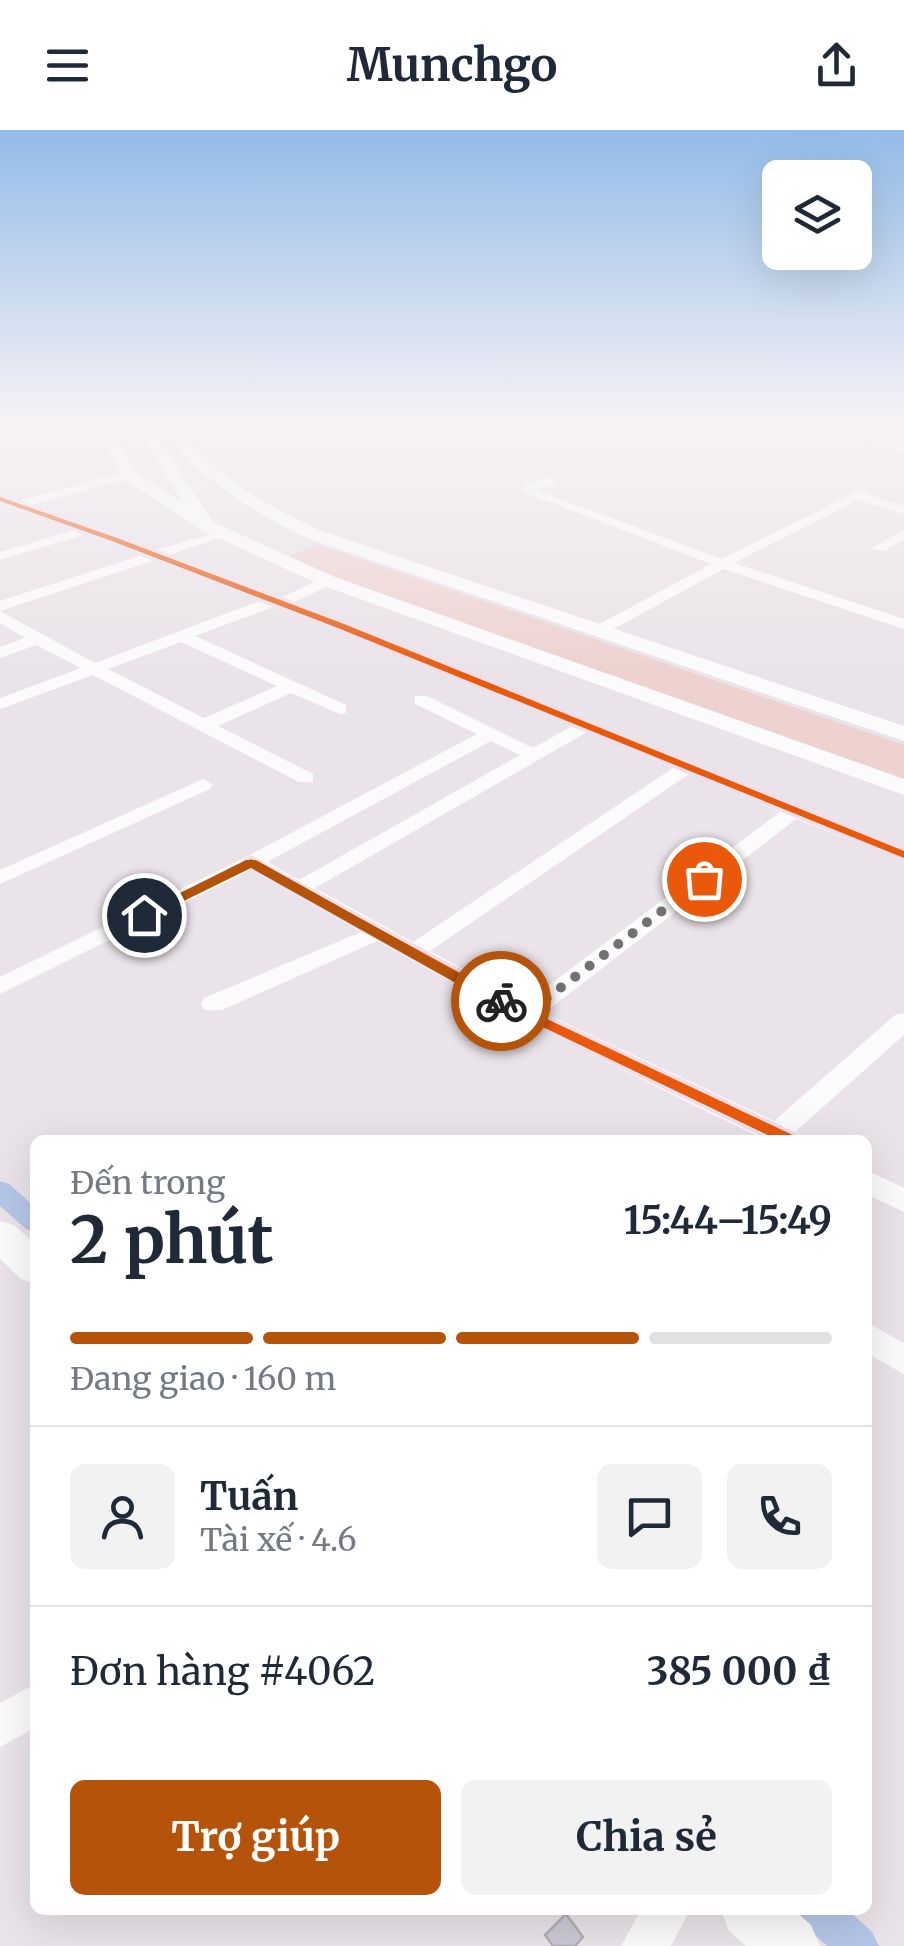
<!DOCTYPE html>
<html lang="vi">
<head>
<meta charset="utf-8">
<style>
	body { margin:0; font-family:Merriweather,serif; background:#f2f2f3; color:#1f2937; height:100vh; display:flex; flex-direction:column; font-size:38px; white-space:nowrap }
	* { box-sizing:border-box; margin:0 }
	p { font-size:32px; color:#747a83 }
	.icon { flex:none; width:55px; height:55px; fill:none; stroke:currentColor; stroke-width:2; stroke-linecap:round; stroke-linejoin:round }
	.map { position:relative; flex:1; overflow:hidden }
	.panel { position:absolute; left:30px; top:1005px; width:842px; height:780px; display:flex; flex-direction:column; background:#fff; border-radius:15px; box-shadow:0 10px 40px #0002 }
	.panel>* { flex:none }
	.tools { position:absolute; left:762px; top:30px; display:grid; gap:20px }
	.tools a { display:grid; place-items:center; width:110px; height:110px; border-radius:15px; background:#fff; box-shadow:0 10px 40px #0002; font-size:50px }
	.pin { position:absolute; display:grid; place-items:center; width:85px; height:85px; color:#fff; margin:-42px; border:5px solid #fff; border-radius:50%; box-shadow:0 2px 10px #0007 }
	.courier { position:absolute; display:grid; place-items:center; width:100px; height:100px; margin:-50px; border:8px solid #b45309; border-radius:50%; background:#fff; color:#222; box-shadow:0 2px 12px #0007 }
	.head em { font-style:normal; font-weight:700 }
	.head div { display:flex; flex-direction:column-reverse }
	.head { display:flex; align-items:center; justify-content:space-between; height:170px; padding:0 40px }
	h1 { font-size:65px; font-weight:700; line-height:75px }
	.bar { display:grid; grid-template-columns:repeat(4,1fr); gap:15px 10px; align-content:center; height:120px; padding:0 40px }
	.bar i { height:12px; border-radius:8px; background:#e0e1e3 }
	.bar .selected { background:#b45309 }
	.bar p { grid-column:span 4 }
	.line { display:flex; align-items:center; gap:25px; padding:0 40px; border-top:2px solid #e0e1e3 }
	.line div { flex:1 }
	.round { display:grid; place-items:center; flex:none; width:105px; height:105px; border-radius:15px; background:#f2f2f3 }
	.action { display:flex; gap:20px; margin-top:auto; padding:20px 40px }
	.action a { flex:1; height:115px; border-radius:15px; background:#b45309; color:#fff; font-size:40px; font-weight:700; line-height:115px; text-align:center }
	.action a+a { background:#f2f2f3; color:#1f2937 }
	header { display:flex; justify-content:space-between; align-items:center; height:130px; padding:0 40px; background:#fff; font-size:45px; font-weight:700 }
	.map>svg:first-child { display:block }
</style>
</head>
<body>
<header><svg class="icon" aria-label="menu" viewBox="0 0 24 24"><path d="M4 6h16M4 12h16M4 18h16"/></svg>Munchgo<svg class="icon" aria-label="share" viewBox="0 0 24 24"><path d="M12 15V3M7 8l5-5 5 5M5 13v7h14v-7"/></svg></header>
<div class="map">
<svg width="904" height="1816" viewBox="0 0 904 1816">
	<rect width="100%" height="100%" fill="#eae3e9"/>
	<path fill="#edd2cf" d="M319 415 904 615V654L337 451 285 427Z"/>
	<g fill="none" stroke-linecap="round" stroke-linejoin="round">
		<g fill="#b5c7e9" fill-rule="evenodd">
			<path d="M0 1051 9 1054 35 1077V1102L26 1099 0 1076Z"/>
			<path d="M797 1780H848L872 1802 879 1816H827L803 1794Z"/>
		</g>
	</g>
	<path fill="#cdc8d5" stroke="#b1aeb3" stroke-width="2.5" d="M566 1784 583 1807 575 1816H553L545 1805Z"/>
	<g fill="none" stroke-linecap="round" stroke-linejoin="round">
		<g fill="#fcfbfc" fill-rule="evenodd">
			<path d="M10 291H27L0 300V294Z"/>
			<path d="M219 291 263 298 287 291H304L183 325V321L250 301Z"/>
			<path d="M890 291H903L877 308 904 316V324L862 309Z"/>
			<path d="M128 341 132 348 30 375 155 420 226 400V406L169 425 282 467 323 448H333V454L294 472 904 718V731L796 689 544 883 774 991 895 885 904 883V905L796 1001 804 1010H766C635 947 502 881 377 811L222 880H204L201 874 204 868 361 802 251 740 0 864V847L244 728 477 604 415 574V566H427L533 618 572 596 275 476 195 506 346 575V583L340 584 291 563 218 596 313 644V652H299L93 545 0 579V568L81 538 36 515 0 528V517L25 508 0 493V481L95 533 262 470 155 430 0 481V471L142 425 87 404 0 430V422L74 400 0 373V365L18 371ZM181 512 277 556 204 588 108 539ZM587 602 673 638 413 812 315 758ZM491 611 520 625 299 750 267 732ZM689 644 780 682 525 873 430 821Z"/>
			<path d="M551 348 555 355 536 360 722 429 860 360H868L869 365 904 376V384L858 370 734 433 904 489V499L724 439 604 504H592V498L711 434 521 361 530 352Z"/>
			<path d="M904 400V410L884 421 872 418Z"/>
			<path d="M203 649 213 655 210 659 0 754V740Z"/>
			<path d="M868 1041 904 1058V1082L868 1065Z"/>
			<path d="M868 1193 904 1213V1244L868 1224Z"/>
			<path d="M35 1554V1598L0 1617V1573Z"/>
			<path d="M641 1780H690L671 1816H621Z"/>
		</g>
		<g fill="#fcfbfc" fill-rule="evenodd">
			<path d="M95 291H109L135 342 184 374 141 304 153 301 213 392 335 447 904 649V665L321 455 201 400 122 348Z"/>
			<path d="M157 291H171C210 343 261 373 319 400L904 596V611L307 408C246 379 196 346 157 291Z"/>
			<path d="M0 1091 14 1095 35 1114V1154L21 1149 0 1129Z"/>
			<path d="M721 1780H794L811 1795 820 1816H746L729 1801Z"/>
		</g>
		<defs>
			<g id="cycleway">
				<path d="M0 367 117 408 344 494 904 721V728L338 498 112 411 0 371Z"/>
				<path d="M251 729 530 881 795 1006 797 1010H778L522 887 247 734 246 732Z"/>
			</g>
		</defs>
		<use href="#cycleway" stroke="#ede0ec" stroke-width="7"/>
		<use href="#cycleway" fill="#e8590c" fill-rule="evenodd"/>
	</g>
	<linearGradient id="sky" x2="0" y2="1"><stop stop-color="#93bce8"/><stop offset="0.53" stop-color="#f6f2f5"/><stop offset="1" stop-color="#f6f2f5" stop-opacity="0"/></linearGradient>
	<rect width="904" height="545" fill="url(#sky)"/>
	<path fill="#b45309" d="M246 730H256L508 871 495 875 251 738 149 788 136 785Z"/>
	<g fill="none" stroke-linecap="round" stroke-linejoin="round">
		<path stroke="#746f74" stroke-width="10" stroke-dasharray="0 18" d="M501 871 526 884 704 749"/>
	</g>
</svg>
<div class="tools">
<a><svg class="icon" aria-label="layers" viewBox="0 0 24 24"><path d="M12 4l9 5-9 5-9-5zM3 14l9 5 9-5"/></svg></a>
</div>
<div class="pin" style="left:704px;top:749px;background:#ea580c"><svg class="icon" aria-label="bag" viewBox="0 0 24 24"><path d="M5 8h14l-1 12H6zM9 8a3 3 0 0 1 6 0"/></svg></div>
<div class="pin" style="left:144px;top:785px;background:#1f2937"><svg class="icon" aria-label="home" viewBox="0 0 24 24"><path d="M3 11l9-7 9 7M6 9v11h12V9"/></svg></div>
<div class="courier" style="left:501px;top:871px"><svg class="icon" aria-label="bike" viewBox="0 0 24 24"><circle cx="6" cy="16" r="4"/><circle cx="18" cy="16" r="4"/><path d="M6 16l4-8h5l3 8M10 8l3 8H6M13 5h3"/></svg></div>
<section class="panel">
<div class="head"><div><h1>2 phút</h1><p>Đến trong</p></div><em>15:44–15:49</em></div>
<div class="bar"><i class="selected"></i><i class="selected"></i><i class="selected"></i><i></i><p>Đang giao · 160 m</p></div>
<div class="line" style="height:180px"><a class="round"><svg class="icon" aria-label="person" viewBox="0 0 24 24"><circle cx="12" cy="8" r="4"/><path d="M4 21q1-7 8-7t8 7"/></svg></a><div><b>Tuấn</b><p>Tài xế · 4.6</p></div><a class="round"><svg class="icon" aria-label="chat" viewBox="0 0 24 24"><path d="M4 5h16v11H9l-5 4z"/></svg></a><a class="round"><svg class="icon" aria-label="phone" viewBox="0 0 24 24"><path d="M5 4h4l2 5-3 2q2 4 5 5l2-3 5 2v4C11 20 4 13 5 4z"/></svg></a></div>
<div class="line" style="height:130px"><div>Đơn hàng #4062</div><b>385 000 ₫</b></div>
<div class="action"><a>Trợ giúp</a><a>Chia sẻ</a></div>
</section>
</div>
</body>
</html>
